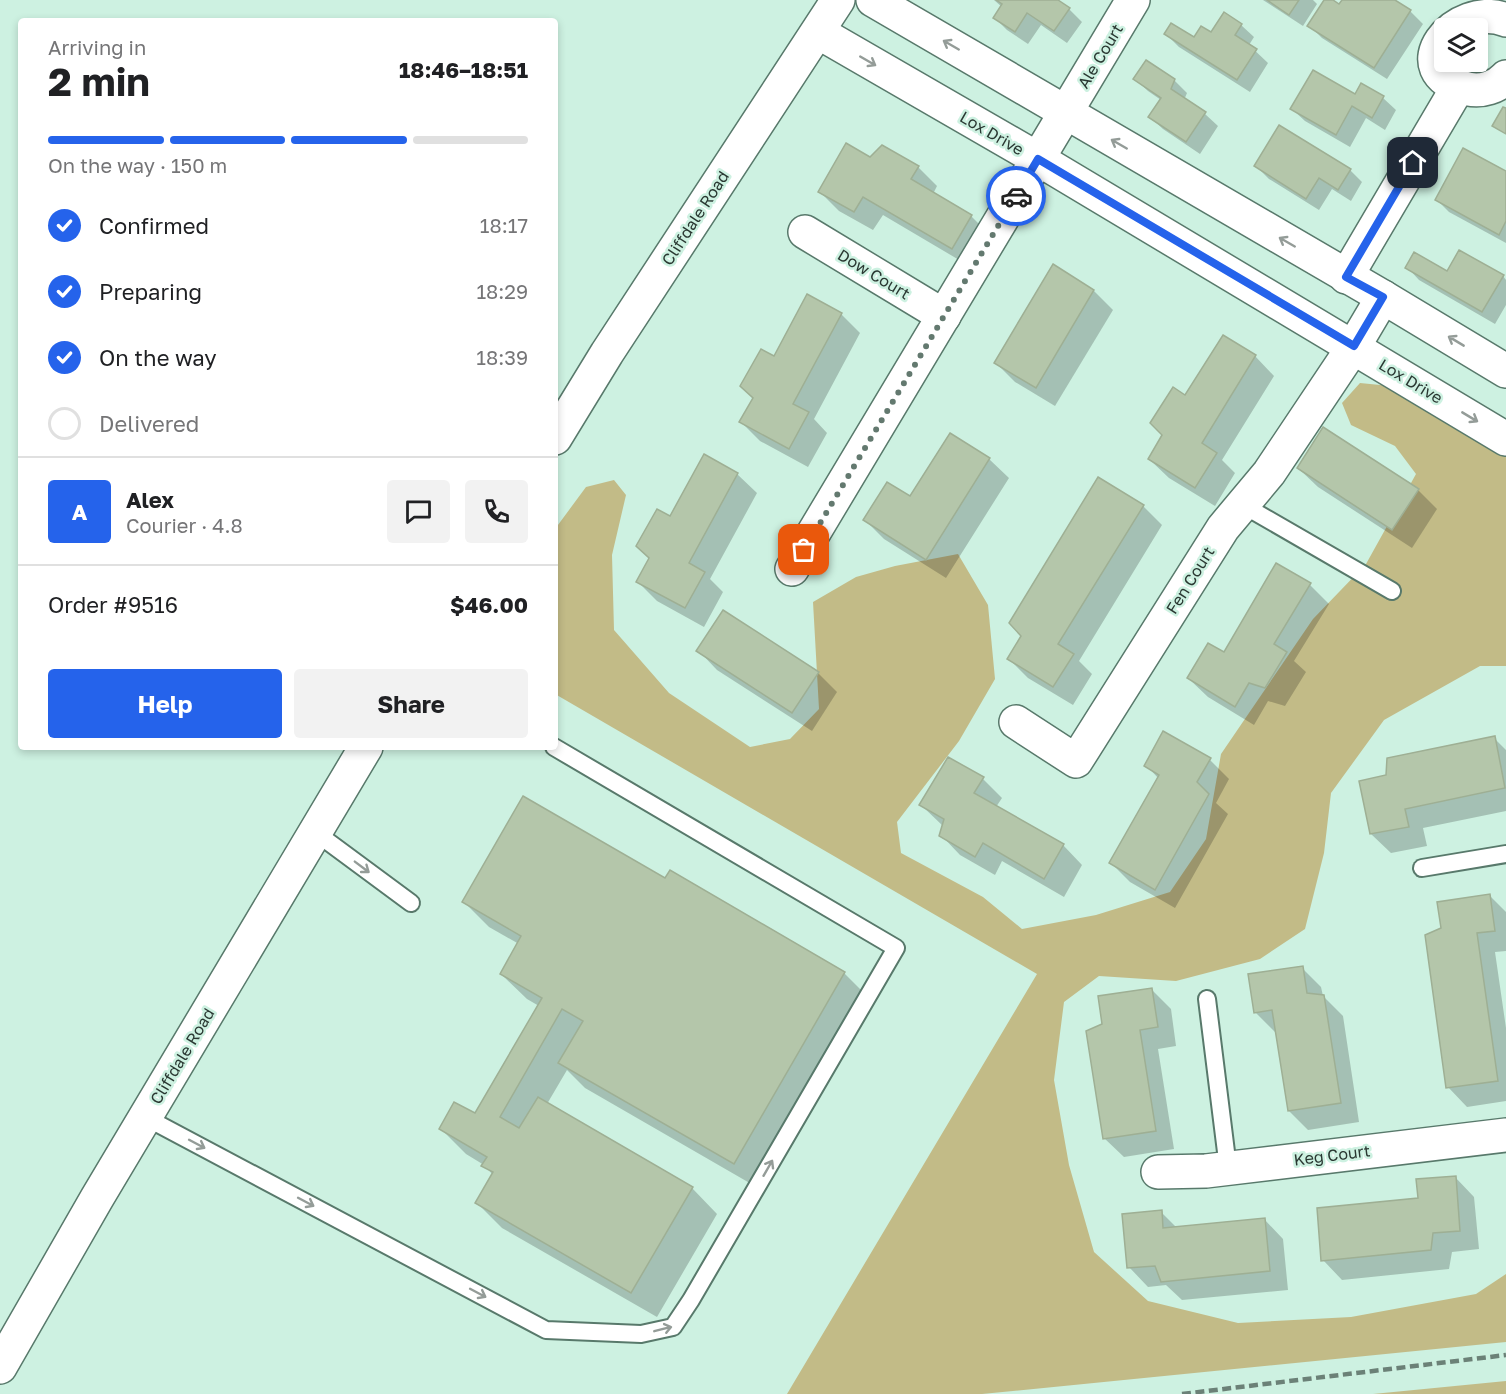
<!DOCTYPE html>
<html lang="en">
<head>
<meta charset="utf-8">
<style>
	body { margin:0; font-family:"Golos Text",sans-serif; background:#f2f2f2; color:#202124; height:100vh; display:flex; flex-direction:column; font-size:22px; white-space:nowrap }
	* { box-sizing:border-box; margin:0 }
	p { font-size:20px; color:#757577 }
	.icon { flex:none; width:33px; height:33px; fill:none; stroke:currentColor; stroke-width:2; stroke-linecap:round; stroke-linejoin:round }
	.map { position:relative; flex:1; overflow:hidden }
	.side { position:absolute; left:18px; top:18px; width:540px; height:732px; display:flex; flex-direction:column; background:#fff; border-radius:6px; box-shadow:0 3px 9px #0003 }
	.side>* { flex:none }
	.controls { position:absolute; left:1434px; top:18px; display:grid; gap:12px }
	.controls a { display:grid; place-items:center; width:54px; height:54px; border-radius:6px; background:#fff; box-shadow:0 3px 9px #0003; font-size:30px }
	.pin { position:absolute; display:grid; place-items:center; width:51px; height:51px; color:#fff; margin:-26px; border-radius:12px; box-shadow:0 3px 9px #0006 }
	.courier { position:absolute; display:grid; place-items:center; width:60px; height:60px; margin:-30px; border:4px solid #2563eb; border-radius:50%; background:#fff; color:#222; box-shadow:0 2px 8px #0007 }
	.overview em { font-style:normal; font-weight:700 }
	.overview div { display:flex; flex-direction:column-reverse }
	.overview { display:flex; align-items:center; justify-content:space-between; height:102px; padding:0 30px }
	h1 { font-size:39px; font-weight:700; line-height:45px }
	.bar { display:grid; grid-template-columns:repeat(4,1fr); gap:9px 6px; align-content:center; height:72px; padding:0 30px }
	.bar i { height:8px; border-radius:4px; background:#e0e0e0 }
	.bar .current { background:#2563eb }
	.bar p { grid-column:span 4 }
	.line { display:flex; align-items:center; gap:15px; padding:0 30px; border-top:2px solid #e0e0e0 }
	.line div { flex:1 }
	.round { display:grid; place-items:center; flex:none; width:63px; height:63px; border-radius:6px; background:#f2f2f2 }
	ol { padding:0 30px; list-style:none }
	li { display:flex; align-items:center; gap:18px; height:66px }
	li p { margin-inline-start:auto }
	li .icon { padding:6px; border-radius:50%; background:#2563eb; color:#fff; stroke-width:4 }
	li:last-child { color:#757577 }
	li i { width:33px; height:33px; border:3px solid #e0e0e0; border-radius:50% }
	.button { display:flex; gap:12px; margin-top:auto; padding:12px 30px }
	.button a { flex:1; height:69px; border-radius:6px; background:#2563eb; color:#fff; font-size:24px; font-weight:700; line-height:69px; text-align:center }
	.button a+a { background:#f2f2f2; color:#202124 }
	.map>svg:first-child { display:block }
</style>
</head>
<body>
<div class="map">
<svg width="1506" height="1394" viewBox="0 0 1506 1394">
	<rect width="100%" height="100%" fill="#cdf1e1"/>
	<g fill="#c2bb87">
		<path d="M1360 383 1400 387 1506 455V666H1480L1384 720 1331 793 1324 853 1305 929 1260 959 1176 981 1099 976 1064 1002 1054 1080 1069 1165 1094 1252 1148 1301 1238 1323 1351 1317 1476 1294 1506 1274V1342L982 1394H787L1037 974 555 694V529L586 487 614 480 626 495 612 555 614 630 669 693 750 747 790 739 819 709 813 602 856 577 895 566 958 554 988 605 995 679 959 741 897 822 901 853 983 897 1022 929 1096 915 1170 892 1206 839 1221 754 1313 619 1366 564 1416 474 1395 446 1351 425 1342 403Z"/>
		<path d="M1506 1381V1394H1373Z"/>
	</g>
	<g fill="#0003">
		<path d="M994 0H1055L1069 9 1082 22 1067 43 1041 25 1028 44 1007 30 995 18 1002 7Z"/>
		<path d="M1263 0H1313L1317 4 1303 26Z"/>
		<path d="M1326 0H1330L1340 6 1344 0H1393L1410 11 1423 24 1387 79 1322 38 1309 25Z"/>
		<path d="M1241 25 1254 37 1249 45 1268 63 1250 92 1179 47 1166 34 1194 39Z"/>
		<path d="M1135 79 1174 80 1187 93 1184 100 1205 114 1218 126 1200 154 1163 129 1150 117 1161 100 1148 91Z"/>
		<path d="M1361 85 1383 98 1396 110 1385 130 1366 118 1350 147 1305 121 1292 109 1355 96Z"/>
		<path d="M870 159 918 167 937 186 933 194 971 216 990 235 971 267 883 215 873 230 839 211 820 192Z"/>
		<path d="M1256 166 1350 170 1362 182 1351 201 1332 189 1319 210 1269 179Z"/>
		<path d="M1506 173V243L1449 212 1437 200Z"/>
		<path d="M1407 267 1447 273 1503 276 1506 280V305L1495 324 1419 280Z"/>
		<path d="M1094 291 1113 310 1055 406 1015 382 996 363Z"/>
		<path d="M841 314 860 333 814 419 827 433 808 467 760 441 741 422 775 358Z"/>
		<path d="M1223 337 1255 356 1274 376 1222 460 1235 473 1215 506 1169 478 1149 459Z"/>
		<path d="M951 435 989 459 1009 478 946 578 884 539 865 520 910 498Z"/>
		<path d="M1298 468 1418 490 1437 509 1412 548 1318 487Z"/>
		<path d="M737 474 757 493 710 579 723 592 704 627 657 601 637 581 671 518Z"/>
		<path d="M1143 506 1162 525 1079 661 1092 674 1073 705 1028 678 1009 659 1023 635Z"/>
		<path d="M1310 585 1329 604 1294 661 1306 672 1285 706 1268 701 1254 725 1208 697 1188 678 1224 654Z"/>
		<path d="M698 650 818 673 837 692 812 731 717 670Z"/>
		<path d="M1494 738 1506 750V811L1423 828 1427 846 1391 853 1371 834 1388 777Z"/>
		<path d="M1210 760 1229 779 1216 803 1228 814 1175 908 1130 882 1111 863 1159 779 1146 765Z"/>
		<path d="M983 779 1002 798 996 807 1063 845 1082 865 1064 897 1002 861 995 875 960 855 941 835 943 826 921 805Z"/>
		<path d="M670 872 844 973 870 999 760 1189 585 1088 567 1070 547 1104 692 1188 717 1214 657 1317 502 1228 477 1203 493 1175 484 1165 466 1154 441 1129 475 1115 539 1006 527 999 501 974 519 944 489 927 463 901 665 880Z"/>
		<path d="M1489 895 1506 912V951L1495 952 1506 1028V1101L1467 1107 1448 1087 1442 929Z"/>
		<path d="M1302 968 1321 987 1323 996 1343 1016 1359 1122 1308 1130 1289 1111 1277 1032H1275L1256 1013 1250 976Z"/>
		<path d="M1152 990 1171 1009 1176 1046 1158 1049 1174 1149 1124 1157 1104 1138V1025Z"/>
		<path d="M1455 1177 1474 1197 1479 1249 1452 1252 1449 1269 1342 1280 1323 1260Z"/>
		<path d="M1161 1212 1177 1228 1264 1219 1283 1239 1288 1290 1182 1300 1166 1285 1148 1287 1129 1267Z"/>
	</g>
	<g fill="#b4c6aa" stroke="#9eaf94" stroke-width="1.5">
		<path d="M996 0H1058L1070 8 1054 31 1027 13 1015 32 993 18 1002 4Z"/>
		<path d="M1267 0H1299L1289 15Z"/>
		<path d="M1324 0H1333L1339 4 1342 0H1395L1411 10 1374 68 1307 26Z"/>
		<path d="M1224 12 1242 24 1235 35 1257 49 1237 80 1164 34 1171 23 1194 37 1201 26 1211 32Z"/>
		<path d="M1146 60 1175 79 1171 89 1206 112 1186 142 1148 117 1161 98 1133 79Z"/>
		<path d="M1313 70 1355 94 1361 83 1384 96 1372 118 1352 106 1336 135 1290 109Z"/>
		<path d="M1503 107 1506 108V134L1492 126Z"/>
		<path d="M1279 125 1351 169 1338 190 1319 178 1306 199 1254 166Z"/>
		<path d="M846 143 870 157 882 145 919 166 911 179 972 215 952 249 863 197 854 212 818 192Z"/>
		<path d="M1463 148 1506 171V221L1499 235 1435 200Z"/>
		<path d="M1459 250 1504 275 1482 312 1405 268 1414 252 1447 271Z"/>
		<path d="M1053 264 1094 290 1036 388 994 363Z"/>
		<path d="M807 294 842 313 793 404 809 412 789 449 739 422 753 398 740 386 761 349 774 356Z"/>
		<path d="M1223 335 1256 355 1202 443 1217 453 1195 488 1148 459 1162 435 1150 423 1173 387 1185 395Z"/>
		<path d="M1323 427 1419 489 1392 530 1297 468Z"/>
		<path d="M950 433 990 458 926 560 863 520 887 482 910 496Z"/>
		<path d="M704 454 738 473 689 563 705 572 685 608 636 582 649 558 636 546 657 509 670 516Z"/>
		<path d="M1098 477 1144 505 1058 644 1074 654 1053 687 1007 659 1021 636 1009 623Z"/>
		<path d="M1276 563 1311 583 1274 644 1287 652 1265 688 1249 683 1235 707 1187 678 1208 643 1224 652Z"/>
		<path d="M723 610 819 672 792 713 696 651Z"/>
		<path d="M1163 731 1211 758 1197 782 1209 794 1155 890 1109 863 1159 775 1144 766Z"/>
		<path d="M1495 736 1505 788 1405 809 1409 827 1370 834 1359 781 1386 775 1387 758Z"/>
		<path d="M948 757 984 777 974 793 1064 844 1044 879 983 843 975 857 939 836 944 819 919 805Z"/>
		<path d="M523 796 665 878 670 870 845 972 734 1164 558 1063 583 1021 562 1009 500 1117 519 1128 538 1097 693 1187 631 1293 475 1203 493 1172 481 1166 487 1157 439 1129 454 1102 475 1113 542 998 500 974 521 936 462 902Z"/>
		<path d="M1490 894 1495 931 1477 933 1498 1081 1446 1088 1425 935 1441 928 1437 902Z"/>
		<path d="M1303 966 1307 993 1324 995 1341 1103 1288 1111 1272 1010 1254 1013 1248 974Z"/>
		<path d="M1152 988 1158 1027 1140 1030 1156 1131 1103 1139 1086 1031 1102 1024 1098 996Z"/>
		<path d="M1456 1176 1460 1231 1433 1233 1431 1250 1321 1261 1317 1208 1418 1198 1416 1179Z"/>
		<path d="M1162 1210 1163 1228 1265 1218 1270 1271 1161 1282 1155 1266 1127 1268 1122 1214Z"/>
	</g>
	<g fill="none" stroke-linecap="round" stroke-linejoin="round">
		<defs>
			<g id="service">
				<path d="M1243 505 1392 591"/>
				<path d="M315 832 411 903"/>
				<path d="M1422 868 1506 854"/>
				<path d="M1207 999 1228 1168"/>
				<path d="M145 1117 546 1330 641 1334 673 1327 691 1300 896 948 554 747"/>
			</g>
			<g id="minor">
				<path d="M873 0 1383 297 1506 371"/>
				<path d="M1506 20C1456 0 1396 72 1468 89 1482 92 1497 87 1506 77"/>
				<path d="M818 32 1038 159 1506 439"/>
				<path d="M805 232 944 316"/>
				<path d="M1346 277 1458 87"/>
				<path d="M792 569 1133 0"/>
				<path d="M1016 722 1076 761 1223 528 1269 473 1354 346 1383 297"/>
				<path d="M1158 1172 1206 1171 1506 1135"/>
			</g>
			<g id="primary">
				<path d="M555 438 607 353 838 0"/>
				<path d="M0 1367 97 1198 366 747"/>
			</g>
		</defs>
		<use href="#service" stroke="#58796b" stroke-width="20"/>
		<use href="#minor" stroke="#58796b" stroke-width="36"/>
		<use href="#primary" stroke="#58796b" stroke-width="36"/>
		<use href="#service" stroke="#fff" stroke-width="16"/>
		<use href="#minor" stroke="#fff" stroke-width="33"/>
		<use href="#primary" stroke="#fff" stroke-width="33"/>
		<path stroke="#6b8177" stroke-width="4.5" stroke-dasharray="9 4.5" stroke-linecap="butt" d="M1182 1394 1506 1355"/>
	</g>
	<defs><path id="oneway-shaft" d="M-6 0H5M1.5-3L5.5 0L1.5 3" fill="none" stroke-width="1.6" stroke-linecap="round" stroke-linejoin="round" transform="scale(1.5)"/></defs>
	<g stroke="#949c98">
		<use href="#oneway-shaft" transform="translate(951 45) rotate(-150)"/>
		<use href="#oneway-shaft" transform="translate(868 61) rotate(30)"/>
		<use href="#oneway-shaft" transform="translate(1119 144) rotate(-150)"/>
		<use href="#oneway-shaft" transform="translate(1287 242) rotate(-150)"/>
		<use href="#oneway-shaft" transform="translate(1456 341) rotate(-149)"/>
		<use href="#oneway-shaft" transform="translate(1470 417) rotate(31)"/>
		<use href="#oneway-shaft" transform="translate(362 867) rotate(37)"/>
		<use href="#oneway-shaft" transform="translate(197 1144) rotate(28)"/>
		<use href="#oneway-shaft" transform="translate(768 1168) rotate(-60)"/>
		<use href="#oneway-shaft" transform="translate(306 1202) rotate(28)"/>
		<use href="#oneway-shaft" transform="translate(478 1293) rotate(28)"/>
		<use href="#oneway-shaft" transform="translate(663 1329) rotate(-14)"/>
	</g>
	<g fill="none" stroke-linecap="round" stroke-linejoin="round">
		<path stroke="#63796f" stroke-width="6" stroke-dasharray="0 10.8" d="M804 550 1016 196"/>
		<path stroke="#2563eb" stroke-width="8" d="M1016 196 1038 159 1354 346 1383 297 1346 277 1413 163"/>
	</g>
	<g text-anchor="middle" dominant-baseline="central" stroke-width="5" stroke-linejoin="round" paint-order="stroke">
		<g font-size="16" fill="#2a3832" stroke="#cdf1e1">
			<text transform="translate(1100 56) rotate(-59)">Ale Court</text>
			<text transform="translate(992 133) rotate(30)">Lox Drive</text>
			<text transform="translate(695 218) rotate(-57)">Cliffdale Road</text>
			<text transform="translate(874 274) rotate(31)">Dow Court</text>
			<text transform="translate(1411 381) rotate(31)">Lox Drive</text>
			<text transform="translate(1190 580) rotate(-58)">Fen Court</text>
			<text transform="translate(182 1056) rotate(-59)">Cliffdale Road</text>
			<text transform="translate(1332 1155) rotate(-7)">Keg Court</text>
		</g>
	</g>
</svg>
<div class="controls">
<a><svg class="icon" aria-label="layers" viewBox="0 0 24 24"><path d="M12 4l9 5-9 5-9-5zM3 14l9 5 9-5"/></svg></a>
</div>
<div class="pin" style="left:804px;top:550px;background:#ea580c"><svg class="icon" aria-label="bag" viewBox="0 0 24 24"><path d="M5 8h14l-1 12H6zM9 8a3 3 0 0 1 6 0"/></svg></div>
<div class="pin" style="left:1413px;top:163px;background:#1f2937"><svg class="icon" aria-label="home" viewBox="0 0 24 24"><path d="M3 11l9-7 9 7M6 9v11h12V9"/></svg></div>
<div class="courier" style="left:1016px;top:196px"><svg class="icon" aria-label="car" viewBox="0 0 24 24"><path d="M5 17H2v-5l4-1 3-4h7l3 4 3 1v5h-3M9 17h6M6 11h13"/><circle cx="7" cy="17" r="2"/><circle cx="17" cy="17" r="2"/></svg></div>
<section class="side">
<div class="overview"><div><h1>2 min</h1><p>Arriving in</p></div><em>18:46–18:51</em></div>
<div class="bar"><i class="current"></i><i class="current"></i><i class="current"></i><i></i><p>On the way · 150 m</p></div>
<ol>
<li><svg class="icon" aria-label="check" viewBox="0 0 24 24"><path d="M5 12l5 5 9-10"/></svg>Confirmed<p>18:17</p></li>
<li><svg class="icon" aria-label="check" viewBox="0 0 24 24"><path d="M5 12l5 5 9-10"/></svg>Preparing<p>18:29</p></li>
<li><svg class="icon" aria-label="check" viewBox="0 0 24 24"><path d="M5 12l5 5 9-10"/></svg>On the way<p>18:39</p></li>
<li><i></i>Delivered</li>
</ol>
<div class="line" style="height:108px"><b class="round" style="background:#2563eb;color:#fff">A</b><div><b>Alex</b><p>Courier · 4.8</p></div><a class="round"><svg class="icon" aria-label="chat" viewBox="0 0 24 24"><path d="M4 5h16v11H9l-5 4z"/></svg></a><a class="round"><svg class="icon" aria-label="phone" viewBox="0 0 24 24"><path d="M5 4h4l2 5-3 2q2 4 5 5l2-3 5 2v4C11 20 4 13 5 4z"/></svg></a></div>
<div class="line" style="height:78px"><div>Order #9516</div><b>$46.00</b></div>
<div class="button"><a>Help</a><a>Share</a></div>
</section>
</div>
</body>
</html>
